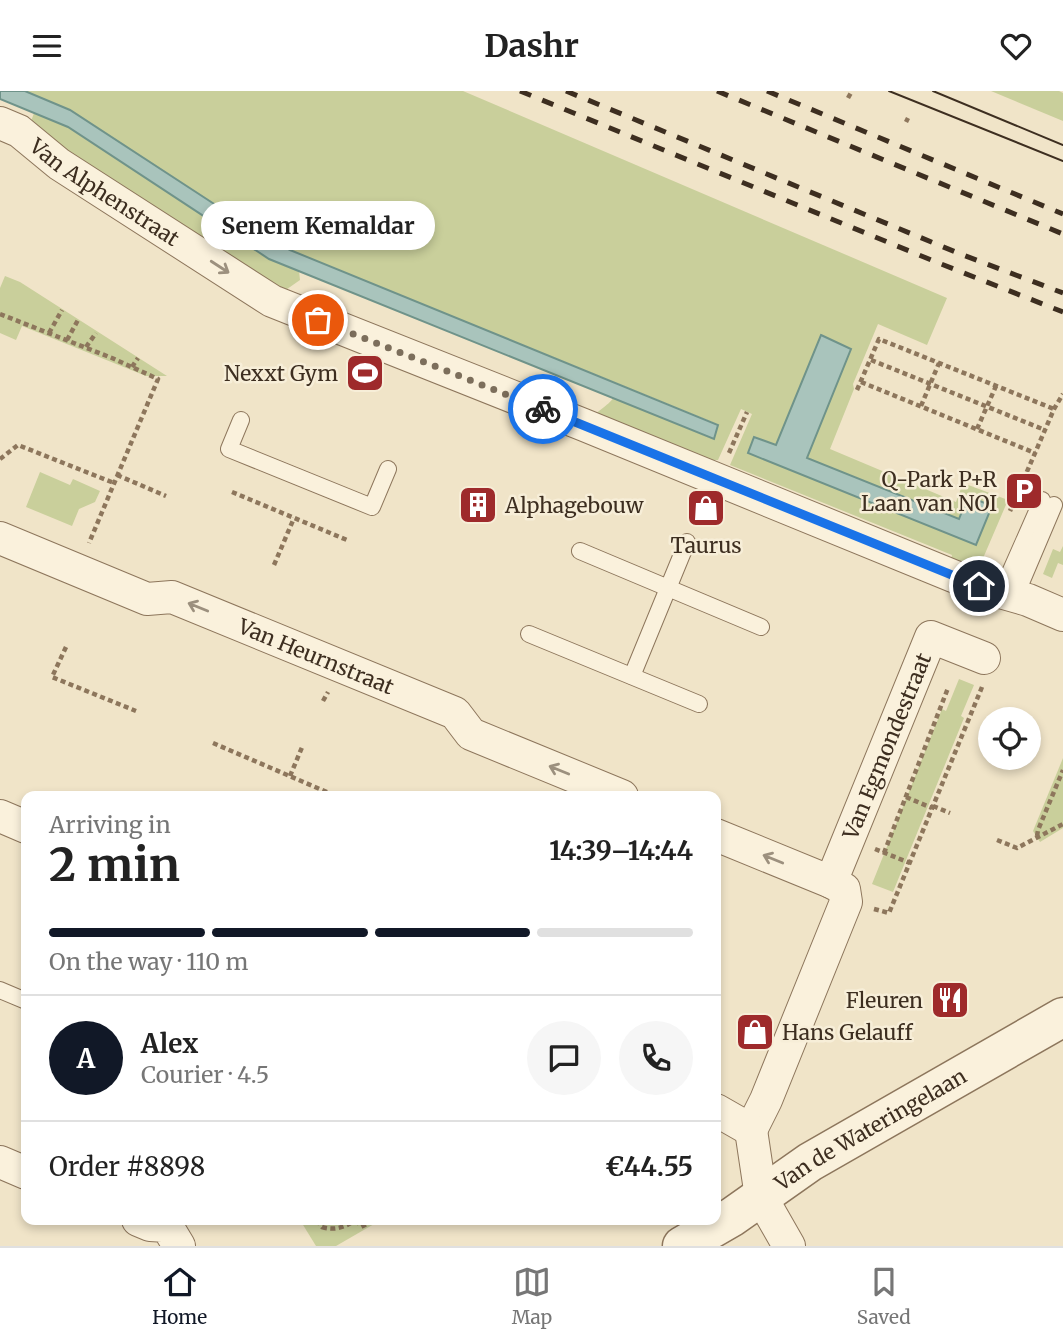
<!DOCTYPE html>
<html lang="en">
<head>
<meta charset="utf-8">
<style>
	body { margin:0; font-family:Merriweather,serif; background:#f6f6f6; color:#222; height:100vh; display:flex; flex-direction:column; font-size:26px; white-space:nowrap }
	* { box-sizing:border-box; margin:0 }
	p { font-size:23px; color:#767676 }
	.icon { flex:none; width:38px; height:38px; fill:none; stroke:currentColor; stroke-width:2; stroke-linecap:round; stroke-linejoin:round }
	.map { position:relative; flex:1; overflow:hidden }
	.details { position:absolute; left:21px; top:700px; width:700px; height:434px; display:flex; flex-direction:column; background:#fff; border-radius:14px; box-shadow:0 4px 10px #0003 }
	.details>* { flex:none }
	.buttons { position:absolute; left:978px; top:616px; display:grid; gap:14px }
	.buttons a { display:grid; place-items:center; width:63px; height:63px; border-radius:50%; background:#fff; box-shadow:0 4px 10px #0003; font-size:35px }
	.pin { position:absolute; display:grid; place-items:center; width:60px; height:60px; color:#fff; margin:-30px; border:4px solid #fff; border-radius:50%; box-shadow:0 2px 7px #0007 }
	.courier { position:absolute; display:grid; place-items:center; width:70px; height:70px; margin:-35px; border:5px solid #1a73e8; border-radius:50%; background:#fff; color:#222; box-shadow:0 2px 9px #0007 }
	.bubble { position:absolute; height:49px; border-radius:24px; background:#fff; box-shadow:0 4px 10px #0003; font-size:23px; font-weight:700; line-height:49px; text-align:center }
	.overview em { font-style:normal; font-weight:700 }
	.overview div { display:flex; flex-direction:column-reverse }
	.overview { display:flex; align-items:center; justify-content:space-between; height:119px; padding:0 28px }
	h1 { font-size:46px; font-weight:700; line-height:52px }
	.bar { display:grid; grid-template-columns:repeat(4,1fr); gap:10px 7px; align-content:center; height:84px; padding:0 28px }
	.bar i { height:9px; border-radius:5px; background:#e0e0e0 }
	.bar .active { background:#111827 }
	.bar p { grid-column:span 4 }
	.line { display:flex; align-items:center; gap:18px; padding:0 28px; border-top:2px solid #e0e0e0 }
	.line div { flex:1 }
	.round { display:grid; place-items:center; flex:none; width:74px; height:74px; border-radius:37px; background:#f6f6f6 }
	header { display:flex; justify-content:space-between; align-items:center; height:91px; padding:0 28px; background:#fff; font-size:32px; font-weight:700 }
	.menu { display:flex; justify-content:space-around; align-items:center; height:98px; border-top:2px solid #e0e0e0; background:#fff; font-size:19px; color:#767676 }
	.menu a { display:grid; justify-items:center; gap:4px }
	.menu .active { color:#111827 }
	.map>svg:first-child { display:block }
</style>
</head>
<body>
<header><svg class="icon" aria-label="menu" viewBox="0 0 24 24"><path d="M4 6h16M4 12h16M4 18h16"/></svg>Dashr<svg class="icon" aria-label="heart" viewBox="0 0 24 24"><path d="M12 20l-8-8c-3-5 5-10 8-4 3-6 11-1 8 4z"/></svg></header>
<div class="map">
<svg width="1063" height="1155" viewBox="0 0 1063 1155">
	<rect width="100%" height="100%" fill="#f0e4c8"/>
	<g fill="#c9cf9b" fill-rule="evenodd">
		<path d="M25 0H463L947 207 927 254 878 233 853 293 854 298 830 358 956 411 963 392 1008 409 978 479 951 468 952 464 730 374 752 323 741 318 718 369H711L617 331 588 329C594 323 610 313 613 307L713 348 717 333 290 159 251 137 70 19ZM821 244 851 258 807 367 959 428 992 415 977 453 776 354Z"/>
		<path d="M991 0H1059L1063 2V30Z"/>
		<path d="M34 22 68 36 269 168 299 180 300 189 280 203 250 177 29 36Z"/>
		<path d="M5 185 20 191 167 285H146L22 235 16 249 0 242V197Z"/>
		<path d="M40 381 70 394 73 388 100 400 95 411 79 418 72 435 26 416Z"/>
		<path d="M1063 455V474L1058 472 1052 487 1043 483 1053 458 1060 461Z"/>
		<path d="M959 588 974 594 961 625 964 627 893 801 872 793 942 618 946 620Z"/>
		<path d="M1063 667V737L1040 751 1033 740Z"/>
		<path d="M300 1129H381L336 1155H316Z"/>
	</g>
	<g fill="#a9c4bc" stroke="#6f938a" stroke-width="2">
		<path d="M0 0H25L70 19 251 137 290 159 718 334 714 348 269 168 68 36 0 8Z"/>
		<path d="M821 244 851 258 807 367 959 428 968 405 992 415 976 454 748 362 754 346 776 354Z"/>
	</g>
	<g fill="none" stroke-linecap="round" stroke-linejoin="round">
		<defs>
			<g id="service">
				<path d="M241 329 229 358 372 416 388 378"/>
				<path d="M704 411 713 387"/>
				<path d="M580 460 761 536"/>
				<path d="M1001 502 1042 409"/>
				<path d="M1015 506 1054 414"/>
				<path d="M529 543 699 613"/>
				<path d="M632 585 687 451"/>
				<path d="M0 899 26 910"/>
			</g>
			<g id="minor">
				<path id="s1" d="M0 32 19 40 59 73 272 210 584 334 953 485 979 495 1028 509 1063 524"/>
				<path id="s2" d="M0 447 147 508 172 506 455 622 471 643 622 705"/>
				<path d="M0 725 26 736"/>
				<path d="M716 744 831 791"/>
				<path d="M716 1019 751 1039"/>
				<path id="s3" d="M751 1039 766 1009 846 811 844 798 831 791 931 546 984 567"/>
				<path d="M751 1039 761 1106 789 1155"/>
				<path d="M0 1071 26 1082"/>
				<path d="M138 1129 150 1134 167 1135 179 1155"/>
			</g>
			<g id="tertiary">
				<path id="s4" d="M682 1155 732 1126 810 1071 1063 926"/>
			</g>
		</defs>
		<use href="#service" stroke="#8d765c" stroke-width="18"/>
		<use href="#minor" stroke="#8d765c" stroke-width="34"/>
		<use href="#tertiary" stroke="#8d765c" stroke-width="41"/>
		<g stroke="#8d765c" stroke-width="4.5" stroke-dasharray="5 3.5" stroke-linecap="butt">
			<path d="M848 7 852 0"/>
			<path d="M906 31 908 27"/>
			<path d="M0 223 112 267 158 288 89 452"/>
			<path d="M49 242 62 219"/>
			<path d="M67 249 78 229"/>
			<path d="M86 256 96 242"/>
			<path d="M871 269 1045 339"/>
			<path d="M132 276 138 267"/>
			<path d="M861 291 1035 362"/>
			<path d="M857 299 879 248 1054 318"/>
			<path d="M921 315 939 272"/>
			<path d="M977 338 996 295"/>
			<path d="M729 362 747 321"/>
			<path d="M0 368 18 354 114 392"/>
			<path d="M117 384 166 405"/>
			<path d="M232 401 347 449"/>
			<path d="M1010 420 1054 318 1063 303"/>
			<path d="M274 474 294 427"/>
			<path d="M66 556 52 586 136 620"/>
			<path d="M323 610 328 601"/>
			<path d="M213 652 336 705"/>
			<path d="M290 685 303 654"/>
			<path d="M906 706 932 717"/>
			<path d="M933 715 950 722"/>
			<path d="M1037 745 1038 739 1063 679"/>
			<path d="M997 749 1017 757 1063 733"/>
			<path d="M875 758 910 772"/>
			<path d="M884 762 948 597"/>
			<path d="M874 818 889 822 982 596"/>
			<path d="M317 1129 322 1136C335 1140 345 1136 356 1129"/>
			<path d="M357 1129 361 1136 375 1129"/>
		</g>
		<use href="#service" stroke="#faf1dc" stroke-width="16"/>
		<use href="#minor" stroke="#faf1dc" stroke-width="32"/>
		<use href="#tertiary" stroke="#faf1dc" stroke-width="38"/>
		<g stroke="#3d2e20" stroke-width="2">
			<path d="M889 0 1063 70"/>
			<path d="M933 0 1063 54"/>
		</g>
		<g stroke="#3d2e20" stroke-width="5" stroke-dasharray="12 12" stroke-linecap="butt">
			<path d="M520 0 936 171 1063 221"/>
			<path d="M566 0 958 162 1063 202"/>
			<path d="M717 0 1063 143"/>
			<path d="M767 0 1063 123"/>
		</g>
	</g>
	<defs><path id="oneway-shaft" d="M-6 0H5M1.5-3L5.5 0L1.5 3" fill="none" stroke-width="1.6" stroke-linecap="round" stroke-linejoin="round" transform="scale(1.75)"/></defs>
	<g stroke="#9c907e">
		<use href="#oneway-shaft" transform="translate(220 176) rotate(33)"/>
		<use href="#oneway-shaft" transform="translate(198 516) rotate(-158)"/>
		<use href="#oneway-shaft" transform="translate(559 679) rotate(-158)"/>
		<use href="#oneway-shaft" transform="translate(773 768) rotate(-158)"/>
	</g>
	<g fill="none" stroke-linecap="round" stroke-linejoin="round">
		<path stroke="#7c6e5b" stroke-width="7" stroke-dasharray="0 12.6" d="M318 229 543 318"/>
		<path stroke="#1a73e8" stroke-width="9" d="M543 318 979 495"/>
	</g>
	<defs>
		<symbol id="stadium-square" viewBox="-11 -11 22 22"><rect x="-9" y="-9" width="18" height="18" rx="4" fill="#9e2a2b" stroke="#f7eed8"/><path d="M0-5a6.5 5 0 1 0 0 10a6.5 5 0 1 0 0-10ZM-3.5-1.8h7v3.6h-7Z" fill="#fff"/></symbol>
		<symbol id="parking-square" viewBox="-11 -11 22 22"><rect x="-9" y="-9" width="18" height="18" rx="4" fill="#9e2a2b" stroke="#f7eed8"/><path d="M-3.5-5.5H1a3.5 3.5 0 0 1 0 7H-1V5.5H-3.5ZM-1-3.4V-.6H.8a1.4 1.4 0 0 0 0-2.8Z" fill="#fff"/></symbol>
		<symbol id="building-square" viewBox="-11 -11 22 22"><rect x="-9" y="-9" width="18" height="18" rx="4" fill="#9e2a2b" stroke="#f7eed8"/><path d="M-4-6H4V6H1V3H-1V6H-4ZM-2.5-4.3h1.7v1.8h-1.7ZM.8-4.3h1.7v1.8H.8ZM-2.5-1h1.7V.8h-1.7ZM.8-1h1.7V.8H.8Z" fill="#fff"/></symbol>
		<symbol id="shop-square" viewBox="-11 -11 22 22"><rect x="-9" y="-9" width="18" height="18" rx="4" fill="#9e2a2b" stroke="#f7eed8"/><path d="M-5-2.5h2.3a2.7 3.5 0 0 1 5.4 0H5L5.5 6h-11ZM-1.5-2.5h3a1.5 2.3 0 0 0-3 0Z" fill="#fff"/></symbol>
		<symbol id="restaurant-square" viewBox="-11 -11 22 22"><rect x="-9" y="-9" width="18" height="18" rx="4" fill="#9e2a2b" stroke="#f7eed8"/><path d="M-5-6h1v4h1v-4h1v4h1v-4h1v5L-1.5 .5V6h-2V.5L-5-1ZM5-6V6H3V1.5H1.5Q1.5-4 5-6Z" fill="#fff"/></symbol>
	</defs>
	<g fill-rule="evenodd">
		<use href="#stadium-square" x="343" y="260" width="44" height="44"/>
		<use href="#parking-square" x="1002" y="378" width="44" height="44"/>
		<use href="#building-square" x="456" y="392" width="44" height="44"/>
		<use href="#shop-square" x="684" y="395" width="44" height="44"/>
		<use href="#restaurant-square" x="928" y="887" width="44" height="44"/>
		<use href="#shop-square" x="733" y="919" width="44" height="44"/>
	</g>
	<g text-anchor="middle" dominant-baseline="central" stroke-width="5" stroke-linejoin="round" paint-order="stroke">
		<g font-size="21" fill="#3d2e20" stroke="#f7eed8">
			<text stroke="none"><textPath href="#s1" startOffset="126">Van Alphenstraat</textPath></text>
			<text stroke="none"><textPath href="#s2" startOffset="340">Van Heurnstraat</textPath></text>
			<text stroke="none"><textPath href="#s3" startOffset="422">Van Egmondestraat</textPath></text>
			<text stroke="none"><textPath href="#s4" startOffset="222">Van de Wateringelaan</textPath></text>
		</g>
		<g font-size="21" fill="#3d2e20" stroke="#f7eed8" text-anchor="end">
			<text x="338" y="282">Nexxt Gym</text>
			<text x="997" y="388">Q-Park P+R<tspan x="997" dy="24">Laan van NOI</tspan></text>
			<text x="505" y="414" text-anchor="start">Alphagebouw</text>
			<text x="706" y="454" text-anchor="middle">Taurus</text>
			<text x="923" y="909">Fleuren</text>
			<text x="782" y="941" text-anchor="start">Hans Gelauff</text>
		</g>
	</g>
</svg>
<div class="buttons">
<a><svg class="icon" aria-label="locate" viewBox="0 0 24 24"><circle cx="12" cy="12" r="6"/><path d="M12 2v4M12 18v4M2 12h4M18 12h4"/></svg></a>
</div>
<div class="pin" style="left:318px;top:229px;background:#ea580c"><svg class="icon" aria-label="bag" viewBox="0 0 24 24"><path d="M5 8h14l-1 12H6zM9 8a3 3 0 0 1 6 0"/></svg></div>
<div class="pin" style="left:979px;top:495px;background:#1f2937"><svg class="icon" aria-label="home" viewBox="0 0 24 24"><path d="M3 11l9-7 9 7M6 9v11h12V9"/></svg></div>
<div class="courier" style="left:543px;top:318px"><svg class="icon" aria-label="bike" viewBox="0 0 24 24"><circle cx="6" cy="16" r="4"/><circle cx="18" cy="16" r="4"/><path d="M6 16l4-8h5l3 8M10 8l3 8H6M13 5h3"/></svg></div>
<div class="bubble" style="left:201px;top:110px;width:234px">Senem Kemaldar</div>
<section class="details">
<div class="overview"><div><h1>2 min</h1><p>Arriving in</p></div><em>14:39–14:44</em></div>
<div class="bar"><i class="active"></i><i class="active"></i><i class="active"></i><i></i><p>On the way · 110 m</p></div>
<div class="line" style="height:126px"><b class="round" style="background:#111827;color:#fff">A</b><div><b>Alex</b><p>Courier · 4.5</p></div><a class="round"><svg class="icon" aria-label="chat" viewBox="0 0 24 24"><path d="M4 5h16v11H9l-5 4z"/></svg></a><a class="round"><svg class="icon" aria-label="phone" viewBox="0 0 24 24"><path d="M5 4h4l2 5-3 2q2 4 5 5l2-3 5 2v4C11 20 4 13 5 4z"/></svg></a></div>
<div class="line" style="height:91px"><div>Order #8898</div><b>€44.55</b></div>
</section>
</div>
<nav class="menu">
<a class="active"><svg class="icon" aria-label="home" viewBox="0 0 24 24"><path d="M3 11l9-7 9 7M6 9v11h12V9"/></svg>Home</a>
<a><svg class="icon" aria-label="map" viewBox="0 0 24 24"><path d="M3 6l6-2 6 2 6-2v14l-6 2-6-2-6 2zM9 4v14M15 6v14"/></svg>Map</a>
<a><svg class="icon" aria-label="saved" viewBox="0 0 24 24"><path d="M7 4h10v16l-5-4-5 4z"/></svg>Saved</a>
</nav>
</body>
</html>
